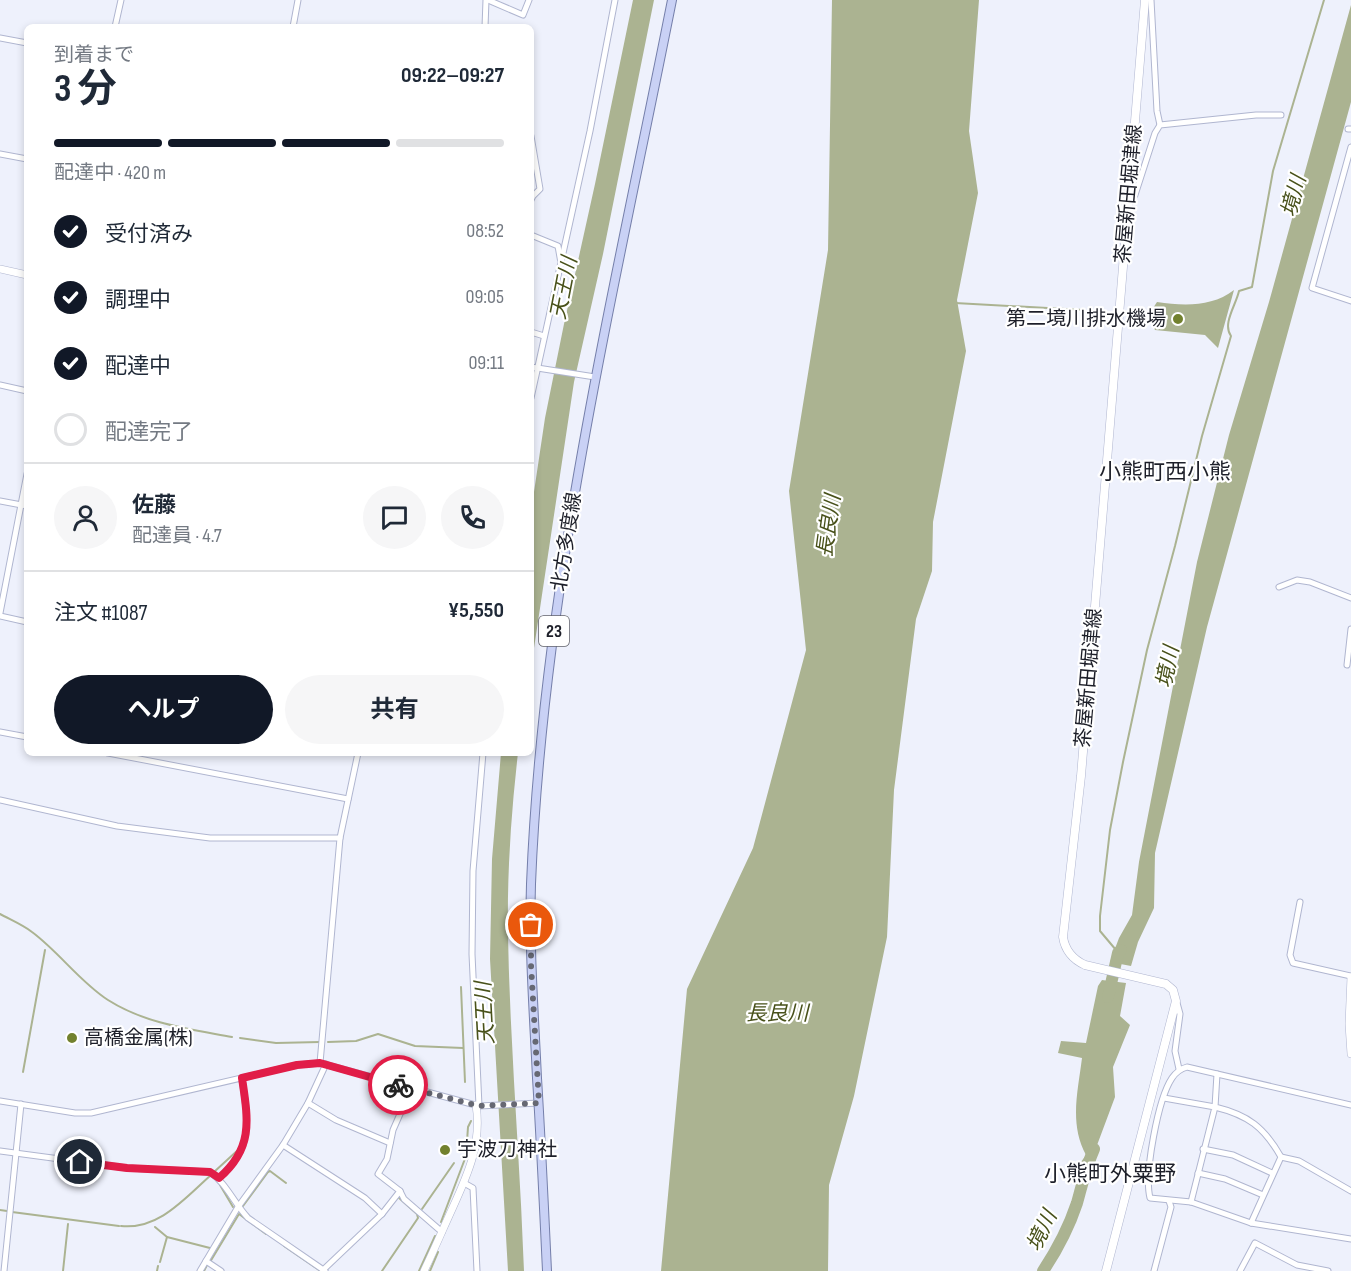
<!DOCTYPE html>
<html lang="ja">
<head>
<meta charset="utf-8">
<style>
	body { margin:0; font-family:"Sofia Sans Condensed","Noto Sans JP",sans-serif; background:#f6f6f7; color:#1f2937; height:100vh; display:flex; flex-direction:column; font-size:22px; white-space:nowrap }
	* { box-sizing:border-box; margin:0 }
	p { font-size:20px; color:#747a83 }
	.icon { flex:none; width:33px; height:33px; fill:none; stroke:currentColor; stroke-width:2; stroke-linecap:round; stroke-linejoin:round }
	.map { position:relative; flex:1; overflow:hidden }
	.sheet { position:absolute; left:24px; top:24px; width:510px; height:732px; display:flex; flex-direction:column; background:#fff; border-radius:9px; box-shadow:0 3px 9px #0003 }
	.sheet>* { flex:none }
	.pin { position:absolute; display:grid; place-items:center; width:51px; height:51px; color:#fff; margin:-26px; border:3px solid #fff; border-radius:50%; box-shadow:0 2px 6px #0007 }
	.courier { position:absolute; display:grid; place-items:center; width:60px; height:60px; margin:-30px; border:4px solid #e11d48; border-radius:50%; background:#fff; color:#222; box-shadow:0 2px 8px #0007 }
	.summary em { font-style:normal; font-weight:700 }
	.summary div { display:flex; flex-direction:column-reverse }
	.summary { display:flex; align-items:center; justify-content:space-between; height:102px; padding:0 30px }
	h1 { font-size:39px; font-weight:700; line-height:45px }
	.bar { display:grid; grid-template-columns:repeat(4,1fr); gap:9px 6px; align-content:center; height:72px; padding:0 30px }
	.bar i { height:8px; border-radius:4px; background:#e0e1e3 }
	.bar .active { background:#111827 }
	.bar p { grid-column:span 4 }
	.line { display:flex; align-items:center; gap:15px; padding:0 30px; border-top:2px solid #e0e1e3 }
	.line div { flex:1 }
	.round { display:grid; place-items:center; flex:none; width:63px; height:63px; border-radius:32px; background:#f6f6f7 }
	ol { padding:0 30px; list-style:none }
	li { display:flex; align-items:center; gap:18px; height:66px }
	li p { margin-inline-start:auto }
	li .icon { padding:6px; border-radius:50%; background:#111827; color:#fff; stroke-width:4 }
	li:last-child { color:#747a83 }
	li i { width:33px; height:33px; border:3px solid #e0e1e3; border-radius:50% }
	.action { display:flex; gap:12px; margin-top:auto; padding:12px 30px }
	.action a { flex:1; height:69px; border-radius:36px; background:#111827; color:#fff; font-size:24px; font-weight:700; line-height:69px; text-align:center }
	.action a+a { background:#f6f6f7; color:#1f2937 }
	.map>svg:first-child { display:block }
</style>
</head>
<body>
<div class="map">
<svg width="1351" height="1271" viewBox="0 0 1351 1271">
	<rect width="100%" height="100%" fill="#eef1fc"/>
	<g fill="#abb391">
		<path d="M633 0H654L603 254 574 382 531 668V512L545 418 564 324 595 184Z"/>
		<path d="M832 0H979L969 131 978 193 957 300 966 351 933 522 932 571 916 619 894 790 887 937 854 1096 829 1185 828 1271H661L687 989 753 848 806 650 789 491 828 250Z"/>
		<path d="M1351 5V102L1207 627 1155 853 1154 908 1138 942 1131 966 1110 962 1119 938 1132 915 1139 862 1197 562 1229 435 1269 302Z"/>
		<path d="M1234 290 1218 348 1205 335 1155 330C1150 321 1150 311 1157 302 1184 306 1212 307 1234 290Z"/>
		<path d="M501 753H518C511 813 507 874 508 935 510 1047 520 1159 524 1271H508L490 959 492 859Z"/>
		<path d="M1102 980 1126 983 1120 1016 1130 1025 1113 1067 1115 1097 1090 1164 1081 1162 1086 1155C1069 1124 1078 1091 1082 1058L1058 1053 1061 1041 1086 1043 1098 986Z"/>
	</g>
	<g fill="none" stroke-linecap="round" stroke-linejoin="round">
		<g stroke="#abb391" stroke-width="2">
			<path d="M955 303 1084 310"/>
			<path d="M0 914C11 920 23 925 32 932 59 952 80 982 108 1000 146 1024 189 1029 232 1037"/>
			<path d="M1116 950 1100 931V916L1110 830 1123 762 1147 650 1175 546 1202 436 1231 336C1222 324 1236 305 1239 291L1252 287 1273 171 1324 0"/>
			<path d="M461 987 465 1082"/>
			<path d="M240 1038 276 1043 320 1042"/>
			<path d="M328 1042 356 1041 378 1034 415 1046 463 1048"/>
			<path d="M23 1072 45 950"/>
			<path d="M214 1172 238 1150"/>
			<path d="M220 1185 233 1207"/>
			<path d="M243 1206 268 1172 270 1171 286 1183"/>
			<path d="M422 1209 454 1163"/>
			<path d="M0 1210 7 1211"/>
			<path d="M12 1212 119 1226"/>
			<path d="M441 1222 466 1156 468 1127 471 1121"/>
			<path d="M121 1226C159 1230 185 1198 211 1175"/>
			<path d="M155 1227 167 1237 210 1248"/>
			<path d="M284 1246 319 1270"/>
			<path d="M160 1262 167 1237"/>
			<path d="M210 1262 239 1214 266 1234"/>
			<path d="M63 1271 68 1224"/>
			<path d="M157 1271 158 1266"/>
			<path d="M204 1271 207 1265"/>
			<path d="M382 1271 418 1218 417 1214 398 1197"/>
			<path d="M419 1271 435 1236"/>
			<path d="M430 1271 438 1252"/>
		</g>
		<g stroke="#abb391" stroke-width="12">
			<path d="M1108 997 1118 953 1121 950"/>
			<path d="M1043 1271C1057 1250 1069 1227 1077 1203 1082 1185 1086 1167 1094 1149"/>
		</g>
		<defs>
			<g id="minor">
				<path d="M488 0 523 15 529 0"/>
				<path d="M1151 0 1157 111 1160 125"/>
				<path d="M115 27 121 0"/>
				<path d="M293 27 298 0"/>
				<path d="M485 27 486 0"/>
				<path d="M0 38 27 43"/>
				<path d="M1348 129H1351"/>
				<path d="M531 136 540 189 533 196 531 200"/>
				<path d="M1351 147 1312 288 1351 301"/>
				<path d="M0 154 27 159"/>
				<path d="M1129 202 1135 195 1155 133 1160 125 1256 115H1281"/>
				<path d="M531 235 558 246 561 263"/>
				<path d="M531 332 544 336"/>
				<path d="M531 367 595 377"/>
				<path d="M0 385 27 391"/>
				<path d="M531 398 590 131 615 0"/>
				<path d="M0 501 27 506"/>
				<path d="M1279 587 1297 580 1310 582 1351 598"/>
				<path d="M0 613 27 474"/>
				<path d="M0 616 27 622"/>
				<path d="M1347 665 1351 629"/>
				<path d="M0 732 27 737"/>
				<path d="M108 753 348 799"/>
				<path d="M0 800 117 826 210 838H340"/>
				<path d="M1300 902 1290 955 1293 963 1351 976"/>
				<path d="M1177 1003 1180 1014 1175 1051 1179 1069"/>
				<path d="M320 1063 340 838 358 753"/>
				<path d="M1217 1074 1215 1107C1248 1115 1264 1127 1281 1157L1251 1223"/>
				<path d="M1164 1098 1215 1107 1191 1202"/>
				<path d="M0 1101 75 1113H91L297 1065 320 1063 479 1106 539 1103"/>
				<path d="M308 1103 336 1120 390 1143"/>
				<path d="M1351 1105 1187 1067C1180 1069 1176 1072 1172 1078 1158 1099 1144 1174 1150 1198L1191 1202 1251 1223 1351 1239"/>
				<path d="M479 1106 472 954 473 871 483 753"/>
				<path d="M283 1145 365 1198 382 1214"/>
				<path d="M1203 1149 1233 1155 1272 1173"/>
				<path d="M0 1151 127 1168 210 1172C226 1183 234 1203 248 1218L325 1271"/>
				<path d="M1281 1157 1299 1161 1351 1191"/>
				<path d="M1198 1173 1225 1179 1263 1195"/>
				<path d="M219 1178C254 1148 248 1120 242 1079"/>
				<path d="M464 1183 473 1188 477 1271"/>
				<path d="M400 1191 378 1174 387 1159 393 1130 411 1089"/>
				<path d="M206 1261 221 1271"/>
				<path d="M323 1270 382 1214 400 1191 404 1199 442 1232"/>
				<path d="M4 1271 21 1104"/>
				<path d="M200 1271 238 1207 283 1145 308 1103 326 1064"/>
				<path d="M1154 1271 1171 1207 1169 1201"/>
				<path d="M1240 1271 1255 1243 1297 1265 1328 1271"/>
			</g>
			<g id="tertiary">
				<path d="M0 269 27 275"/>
				<path d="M1351 977 1349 1024 1351 1054"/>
				<path d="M424 1271C434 1250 443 1229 453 1207 468 1174 482 1143 476 1105"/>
			</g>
			<path id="secondary" d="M1106 1271 1176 1001 1173 990 1166 984 1085 965C1072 959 1065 950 1063 937L1081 776 1145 0"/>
			<path id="primary" d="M547 1271C544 1207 541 1142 537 1078 534 1013 529 949 531 884 543 585 614 293 672 0"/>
		</defs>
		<use href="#minor" stroke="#b0b6d0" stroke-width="7"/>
		<use href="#tertiary" stroke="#b0b6d0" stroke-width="8"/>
		<use href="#secondary" stroke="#b0b6d0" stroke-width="9"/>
		<use href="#primary" stroke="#757faa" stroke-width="10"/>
		<use href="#minor" stroke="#fff" stroke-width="5"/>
		<use href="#tertiary" stroke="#fff" stroke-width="7"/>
		<use href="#secondary" stroke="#fff" stroke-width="8"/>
		<use href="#primary" stroke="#c9d1f5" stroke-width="8"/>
	</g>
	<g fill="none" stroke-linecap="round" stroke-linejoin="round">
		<path stroke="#666873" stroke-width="6" stroke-dasharray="0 10.8" d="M398 1085 479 1106 539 1103 531 965V925"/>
		<path stroke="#e11d48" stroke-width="8" d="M80 1162 127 1168 210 1172 219 1178C254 1148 248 1119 242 1078L297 1065 320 1063 398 1085"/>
	</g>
	<g fill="#72812e" stroke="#fff" stroke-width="2">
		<circle cx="1178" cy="319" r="6"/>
		<circle cx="72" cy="1038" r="6"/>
		<circle cx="445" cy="1150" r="6"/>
	</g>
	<g text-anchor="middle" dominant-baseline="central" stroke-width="4.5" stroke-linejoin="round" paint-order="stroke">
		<rect fill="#fff" stroke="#616269" stroke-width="1.5" x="539" y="616" width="30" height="30" rx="4.5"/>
		<g font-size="18" font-weight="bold" fill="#1d1f29">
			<text x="554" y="631">23</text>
		</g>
		<g font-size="20" fill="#1d1f29" stroke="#fff">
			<text transform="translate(1129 194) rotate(-85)">茶屋新田堀津線</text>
			<text transform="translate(567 542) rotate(-81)">北方多度線</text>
			<text transform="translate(1089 678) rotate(-85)">茶屋新田堀津線</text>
		</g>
		<g font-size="20" fill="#1d1f29" stroke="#fff" text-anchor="start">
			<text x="1166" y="319" text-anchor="end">第二境川排水機場</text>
			<text x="84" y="1038">高橋金属(株)</text>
			<text x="457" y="1150">宇波刀神社</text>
		</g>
		<g font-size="21" font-style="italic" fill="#48511a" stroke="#fff">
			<text transform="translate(1294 196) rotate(-75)">境川</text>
			<text transform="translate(564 288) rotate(-79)">天王川</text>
			<text transform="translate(829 526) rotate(-82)">長良川</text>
			<text transform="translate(1168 667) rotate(-79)">境川</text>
			<text transform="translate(485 1013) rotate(-93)">天王川</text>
			<text x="777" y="1013">長良川</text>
			<text transform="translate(1042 1231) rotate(-64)">境川</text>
		</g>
		<g font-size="22" fill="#1d1f29" stroke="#fff">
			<text x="1165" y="472">小熊町西小熊</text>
			<text x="1110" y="1174">小熊町外粟野</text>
		</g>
	</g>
</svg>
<div class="pin" style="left:531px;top:925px;background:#ea580c"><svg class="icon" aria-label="bag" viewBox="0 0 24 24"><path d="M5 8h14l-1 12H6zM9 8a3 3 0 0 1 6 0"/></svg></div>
<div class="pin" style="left:80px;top:1162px;background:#1f2937"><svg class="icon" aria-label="home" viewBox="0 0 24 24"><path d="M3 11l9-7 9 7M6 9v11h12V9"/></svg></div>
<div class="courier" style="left:398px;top:1085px"><svg class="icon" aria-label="bike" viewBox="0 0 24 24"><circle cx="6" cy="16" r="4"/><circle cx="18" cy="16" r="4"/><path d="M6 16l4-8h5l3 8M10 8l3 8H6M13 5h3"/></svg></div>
<section class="sheet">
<div class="summary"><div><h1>3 分</h1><p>到着まで</p></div><em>09:22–09:27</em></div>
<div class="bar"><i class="active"></i><i class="active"></i><i class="active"></i><i></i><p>配達中 · 420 m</p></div>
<ol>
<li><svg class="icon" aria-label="check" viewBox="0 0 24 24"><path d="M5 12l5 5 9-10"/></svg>受付済み<p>08:52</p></li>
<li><svg class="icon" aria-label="check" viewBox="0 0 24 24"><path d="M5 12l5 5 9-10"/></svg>調理中<p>09:05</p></li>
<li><svg class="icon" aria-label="check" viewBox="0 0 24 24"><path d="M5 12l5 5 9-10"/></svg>配達中<p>09:11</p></li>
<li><i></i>配達完了</li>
</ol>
<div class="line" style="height:108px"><a class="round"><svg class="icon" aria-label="person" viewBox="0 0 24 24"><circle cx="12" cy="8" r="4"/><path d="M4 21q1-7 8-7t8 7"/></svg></a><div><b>佐藤</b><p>配達員 · 4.7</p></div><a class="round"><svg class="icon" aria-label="chat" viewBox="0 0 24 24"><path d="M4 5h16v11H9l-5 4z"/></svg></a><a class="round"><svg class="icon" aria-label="phone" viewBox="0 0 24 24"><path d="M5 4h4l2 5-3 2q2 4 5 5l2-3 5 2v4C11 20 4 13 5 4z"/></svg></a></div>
<div class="line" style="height:78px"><div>注文 #1087</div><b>¥5,550</b></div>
<div class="action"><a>ヘルプ</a><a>共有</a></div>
</section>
</div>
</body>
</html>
